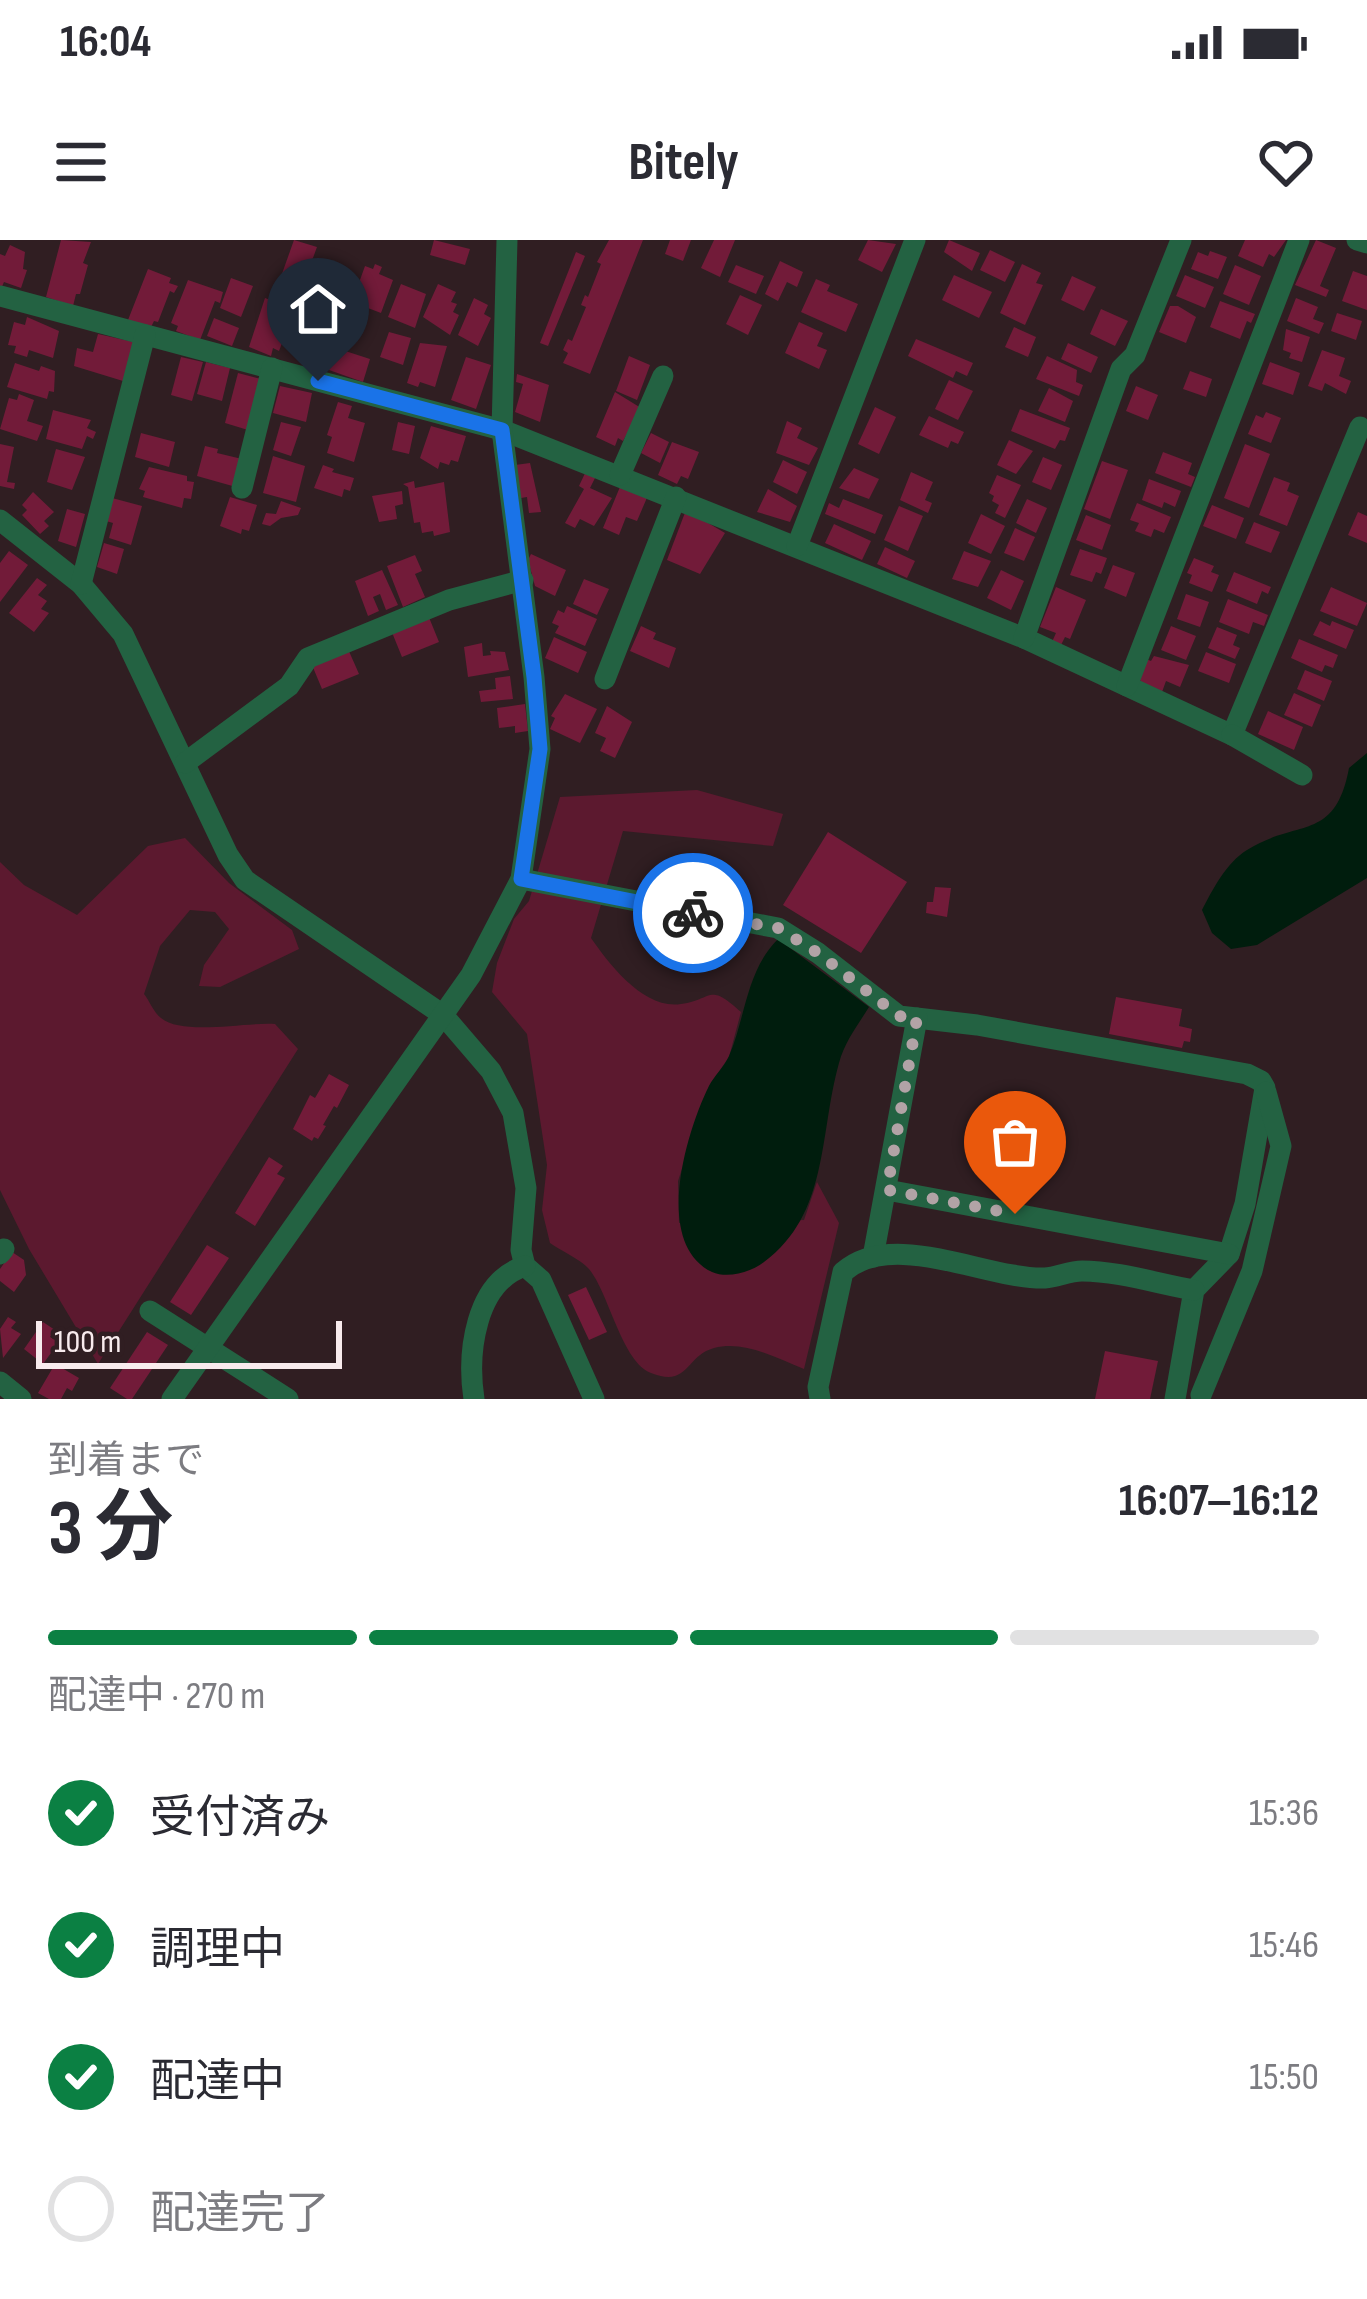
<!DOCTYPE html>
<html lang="ja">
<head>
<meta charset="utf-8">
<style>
	body { margin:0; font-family:"Sofia Sans Condensed","Noto Sans JP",sans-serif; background:#f7f7f7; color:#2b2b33; height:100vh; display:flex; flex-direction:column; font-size:45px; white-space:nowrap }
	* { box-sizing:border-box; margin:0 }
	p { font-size:39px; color:#7c7c81 }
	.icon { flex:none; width:66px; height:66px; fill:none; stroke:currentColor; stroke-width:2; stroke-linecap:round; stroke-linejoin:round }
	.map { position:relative; height:1159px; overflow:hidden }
	.panel { display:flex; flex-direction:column; background:#fff; flex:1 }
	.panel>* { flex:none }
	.scale { position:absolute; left:36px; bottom:30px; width:306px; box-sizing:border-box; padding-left:12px; border:6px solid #f8ebed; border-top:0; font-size:33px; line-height:42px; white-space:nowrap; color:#f8ebed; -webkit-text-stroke:9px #301e22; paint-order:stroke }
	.pin { position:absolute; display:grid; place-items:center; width:102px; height:102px; color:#fff; margin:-123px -51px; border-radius:50% 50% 50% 0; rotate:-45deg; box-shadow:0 0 12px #0007 }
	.pin .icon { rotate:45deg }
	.courier { position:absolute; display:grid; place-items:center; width:120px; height:120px; margin:-60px; border:9px solid #1a73e8; border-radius:50%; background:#fff; color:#222; box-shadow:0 3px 15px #0007 }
	.overview em { font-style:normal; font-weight:700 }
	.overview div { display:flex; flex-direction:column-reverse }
	.overview { display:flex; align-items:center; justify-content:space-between; height:204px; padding:0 48px }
	h1 { font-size:78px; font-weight:700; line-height:90px }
	.bar { display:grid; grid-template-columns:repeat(4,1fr); gap:18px 12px; align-content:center; height:144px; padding:0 48px }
	.bar i { height:15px; border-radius:9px; background:#e1e1e2 }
	.bar .selected { background:#0b8043 }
	.bar p { grid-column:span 4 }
	ol { padding:0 48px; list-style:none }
	li { display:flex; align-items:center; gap:36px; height:132px }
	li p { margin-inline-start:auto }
	li .icon { padding:12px; border-radius:50%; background:#0b8043; color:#fff; stroke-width:4 }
	li:last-child { color:#7c7c81 }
	li i { width:66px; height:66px; border:6px solid #e1e1e2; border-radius:50% }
	.status { display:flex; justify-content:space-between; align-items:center; height:84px; padding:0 60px; background:#fff; direction:ltr }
	.status svg { height:33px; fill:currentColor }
	header { display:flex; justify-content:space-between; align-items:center; height:156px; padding:0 48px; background:#fff; font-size:54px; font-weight:700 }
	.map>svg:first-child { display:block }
</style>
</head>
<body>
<div class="status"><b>16:04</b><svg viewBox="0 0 49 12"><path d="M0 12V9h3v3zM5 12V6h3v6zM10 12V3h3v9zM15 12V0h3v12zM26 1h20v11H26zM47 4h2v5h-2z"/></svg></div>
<header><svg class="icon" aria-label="menu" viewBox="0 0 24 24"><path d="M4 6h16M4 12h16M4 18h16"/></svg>Bitely<svg class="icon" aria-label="heart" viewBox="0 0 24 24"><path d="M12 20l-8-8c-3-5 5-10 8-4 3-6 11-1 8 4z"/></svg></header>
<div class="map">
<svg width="1367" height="1159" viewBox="0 0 1367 1159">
	<rect width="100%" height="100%" fill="#301e22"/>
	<g fill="#5c192f">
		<path d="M697 550 783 574 773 606 623 591 591 698C609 724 644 770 681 764 714 759 708 742 741 772L729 817 709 846 678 941 679 983 804 980 817 942 839 983 804 1129C776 1118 745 1100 714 1108 685 1116 689 1148 651 1133 622 1122 609 1053 589 1029 580 1019 561 1011 550 1003L542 970 547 925 527 794 492 752 497 723 514 679 529 661 560 557Z"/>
		<path d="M185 598 229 643 292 690 299 709 220 747 199 746 204 725 229 689 215 672 190 670 160 706 144 754C149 760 154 773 161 778 183 796 244 782 275 784L298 809 98 1124 29 1009 0 950V622L24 645 77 675 148 606Z"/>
	</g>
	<g fill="#001d0d">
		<path d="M1367 513V638L1257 705 1231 709 1212 693 1202 670C1213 649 1226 623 1247 610 1297 578 1335 603 1349 528Z"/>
		<path d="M778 699 869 767C858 785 845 801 839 823 819 894 829 974 764 1022 751 1032 728 1039 712 1032 652 1003 687 890 709 846 714 836 724 827 729 816 746 776 746 731 778 699Z"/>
	</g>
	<g fill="#721b39">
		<path d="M61 0 91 2 83 23 88 25 80 54H76L73 66 46 57Z"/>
		<path d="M294 0 317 7 300 53 278 45Z"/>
		<path d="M434 0 470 9 465 25 430 15Z"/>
		<path d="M609 0H643L590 134 563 123 568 113 563 110 568 99 572 101 586 67 581 65 585 55 588 57 601 24 597 22Z"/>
		<path d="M670 0H691L683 21 665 14Z"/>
		<path d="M714 0H735L720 37 701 28Z"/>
		<path d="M868 0 896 4 882 32 858 20Z"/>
		<path d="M949 0 980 13 972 31 944 12Z"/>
		<path d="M1245 0H1286L1274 17 1269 14 1263 27 1238 16Z"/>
		<path d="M1316 0 1336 8 1320 46 1329 50 1326 57 1295 45Z"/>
		<path d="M10 5 25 12 23 29 27 30 21 48 4 42 0 51V14L5 16Z"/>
		<path d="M990 10 1015 22 1005 42 980 30Z"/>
		<path d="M1210 11 1227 17 1218 39 1191 29 1198 12 1208 16Z"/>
		<path d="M576 12 585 16 548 106 540 103Z"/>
		<path d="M780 21 803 32 797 47 787 42 778 61 765 54Z"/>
		<path d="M375 24 382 27 379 34 393 40 381 73 352 62 365 26 373 29Z"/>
		<path d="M1022 24 1041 33 1036 43 1043 45 1025 85 1000 73Z"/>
		<path d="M736 25 764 36 756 54 728 42Z"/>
		<path d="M1235 25 1261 36 1249 65 1223 54Z"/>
		<path d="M148 29 171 38 169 43 178 46 174 53 170 51 158 82 154 81 150 89 128 80Z"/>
		<path d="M1353 31 1367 36V70L1342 61Z"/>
		<path d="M954 35 992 52 979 78 942 60Z"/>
		<path d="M1185 35 1214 47 1205 68 1176 56Z"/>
		<path d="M316 36 350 48 343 68 310 55Z"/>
		<path d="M1072 36 1096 47 1084 71 1061 60Z"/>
		<path d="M231 38 253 46 241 77 220 68Z"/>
		<path d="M816 39 830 45 827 51 858 64 846 92 801 72Z"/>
		<path d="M188 40 223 52 220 63 215 61 200 100 176 91 178 86 171 83Z"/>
		<path d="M401 44 426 54 415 88 388 77Z"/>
		<path d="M438 44 456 52 451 62 457 64 453 72 459 75 450 95 423 77Z"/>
		<path d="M740 55 762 65 748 95 726 84Z"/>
		<path d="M265 58 295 69 279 111 273 108 271 116 249 107Z"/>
		<path d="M474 58 488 65 484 74 491 78 478 106 458 95Z"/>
		<path d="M1296 58 1318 67 1313 79 1324 83 1319 94 1287 81Z"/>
		<path d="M1220 61 1255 74 1251 83 1247 81 1240 99 1210 87Z"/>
		<path d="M313 65 343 74 333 105 303 96Z"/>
		<path d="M1170 66H1178L1196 77 1186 103 1159 92Z"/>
		<path d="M1101 69 1128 81 1115 106 1090 94Z"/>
		<path d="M1337 73 1362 81 1356 100 1331 91Z"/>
		<path d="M27 77 59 91 53 118 29 110 27 117 14 113 16 106 8 105 14 82 25 85Z"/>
		<path d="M214 78 239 88 232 106 207 96Z"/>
		<path d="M799 82 823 93 817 106 827 110 819 129 785 113Z"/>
		<path d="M1014 87 1036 97 1028 117 1005 107Z"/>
		<path d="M1286 89 1310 97 1302 122 1289 118 1291 113 1283 110Z"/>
		<path d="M389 92 411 98 403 125 380 117Z"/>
		<path d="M98 94 134 102 123 141 74 126 77 108 93 112Z"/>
		<path d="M916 99 973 123 967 136 956 131 953 138 908 116Z"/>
		<path d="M420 103 447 106 435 147 420 142 418 147 407 143Z"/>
		<path d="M1068 103 1098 117 1091 133 1061 119Z"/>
		<path d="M336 108 370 119 363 142 329 130Z"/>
		<path d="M1322 110 1345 118 1339 136 1351 141 1346 154 1325 143 1322 151 1308 146Z"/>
		<path d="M629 116 650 125 637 160 616 151Z"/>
		<path d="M1047 116 1077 130 1076 142 1083 145 1079 156 1036 139Z"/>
		<path d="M181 117 203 122 192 161 171 155Z"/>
		<path d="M466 117 491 125 476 169 451 160Z"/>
		<path d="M206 122 230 128 222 161 197 154Z"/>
		<path d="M1270 122 1300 133 1293 155 1262 144Z"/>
		<path d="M15 123 39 131 41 126 55 131 54 152 49 151 47 159 7 147Z"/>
		<path d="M1190 131 1212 139 1206 157 1183 149Z"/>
		<path d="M238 133 261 139 248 190 225 183Z"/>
		<path d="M517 134 549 145 540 182 515 172 523 144 516 142Z"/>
		<path d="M949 140 973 151 958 180 935 169Z"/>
		<path d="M280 146 312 153 306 182 273 173Z"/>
		<path d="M1136 146 1158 155 1148 180 1126 171Z"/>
		<path d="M1049 148 1073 161 1065 182 1038 171Z"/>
		<path d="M615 152 641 168 623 201 618 198 615 206 596 197Z"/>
		<path d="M19 154 34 160 27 181 43 186 37 201 0 189 9 158 17 160Z"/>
		<path d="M338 162 352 166 348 178 365 183 354 222 327 213 332 197 327 195Z"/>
		<path d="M875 167 896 177 879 214 858 204Z"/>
		<path d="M1020 169 1070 188 1065 201 1060 200 1055 209 1011 191Z"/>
		<path d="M53 170 91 180 87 188 96 192 93 199 87 196 82 209 46 199Z"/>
		<path d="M1266 172 1281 178 1271 203 1248 194 1256 175 1263 178Z"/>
		<path d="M929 176 964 192 958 204 951 201 948 208 919 195Z"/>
		<path d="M787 181 802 188 797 198 818 208 809 225 776 213Z"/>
		<path d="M281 182 301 187 291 216 273 210Z"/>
		<path d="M398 182 415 186 409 214 392 210Z"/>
		<path d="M431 186 466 196 458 222 451 220 449 225 440 222 438 229 420 218Z"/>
		<path d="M141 193 175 202 169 227 135 217Z"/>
		<path d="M651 193 669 202 660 223 641 213Z"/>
		<path d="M1009 200 1033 211 1016 234 997 225Z"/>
		<path d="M672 202 699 212 688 239 681 236 677 244 658 235Z"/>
		<path d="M0 204 14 207 7 242 15 243 14 249 0 246Z"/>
		<path d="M1245 204 1270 214 1249 268 1224 258Z"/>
		<path d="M205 206 218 209 217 213 242 219 236 247 197 236Z"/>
		<path d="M56 209 85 217 72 250 47 242Z"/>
		<path d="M1163 212 1192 223 1188 234 1195 237 1191 247 1155 233Z"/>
		<path d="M273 216 305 226 296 262 263 253Z"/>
		<path d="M1043 217 1062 225 1051 250 1032 242Z"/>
		<path d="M783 220 807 232 797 254 773 242Z"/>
		<path d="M1102 221 1128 230 1110 279 1084 269Z"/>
		<path d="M530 223 541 272 529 273 527 257 521 258 515 225Z"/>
		<path d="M323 225 334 229 332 232 354 238 350 251 344 249 342 257 314 248Z"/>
		<path d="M149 227 187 236V241L194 242 191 259 184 258 182 268 143 257 145 251 139 249Z"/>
		<path d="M854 228 879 239 869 259 839 248Z"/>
		<path d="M587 229 597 234 590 248 612 258 594 286 580 279 575 288 565 283 584 249 579 246Z"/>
		<path d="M911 232 933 242 925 260 932 263 928 273 900 260Z"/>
		<path d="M997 235 1021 245 1005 278 995 273 999 265 992 261 994 256 989 253Z"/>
		<path d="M1274 237 1290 243 1287 251 1299 256 1287 286 1259 275Z"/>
		<path d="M1149 239 1181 251 1175 267 1164 262 1162 268 1142 260Z"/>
		<path d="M414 241 415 248 444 242 450 292 434 296 433 291 422 293 420 282 414 283 408 247 403 244Z"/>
		<path d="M622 242 649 253 637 281 626 277 619 295 603 288Z"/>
		<path d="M768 249 797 266 790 282 757 272Z"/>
		<path d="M402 251 403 264 395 266 397 279 379 282 372 256Z"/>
		<path d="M33 252 54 272 44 281 49 286 40 294 22 275 27 270 22 265Z"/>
		<path d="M230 257 257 265 249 291 242 289 241 294 220 286Z"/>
		<path d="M112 258 142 266 131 305 109 298 113 283 106 281Z"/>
		<path d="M843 259 883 275 875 294 825 274 829 263 839 268Z"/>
		<path d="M1027 259 1047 268 1036 293 1016 283Z"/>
		<path d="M281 261 301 268 298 275 281 278 270 286 262 284 266 273 276 274Z"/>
		<path d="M1137 263 1171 277 1164 293 1154 289 1151 297 1135 291 1139 283 1130 280Z"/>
		<path d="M1212 265 1244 278 1236 299 1203 286Z"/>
		<path d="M899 266 923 276 908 311 884 300Z"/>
		<path d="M67 269 85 274 76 307 58 301Z"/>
		<path d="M686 270 725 293 700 334 667 320Z"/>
		<path d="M1358 272 1367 276V303L1348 295Z"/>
		<path d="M981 274 1005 286 991 314 968 303Z"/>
		<path d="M1086 275 1111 285 1102 310 1076 300Z"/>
		<path d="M1254 282 1280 292 1271 313 1245 303Z"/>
		<path d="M834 284 871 301 862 320 825 303Z"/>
		<path d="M1015 288 1035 297 1024 321 1004 313Z"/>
		<path d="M104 303 124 309 117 334 97 327Z"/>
		<path d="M885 307 915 321 907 338 877 324Z"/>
		<path d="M1080 309 1107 318 1101 334 1096 332 1092 342 1070 335Z"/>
		<path d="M9 311 28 325 0 362V323Z"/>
		<path d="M964 311 991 321 978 347 952 339Z"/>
		<path d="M531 314 566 330 555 356 535 346 528 320Z"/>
		<path d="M415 315 422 331 415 334 425 357 403 367 387 326Z"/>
		<path d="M1194 318 1214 326 1211 332 1219 335 1212 352 1189 343 1192 335 1187 333Z"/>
		<path d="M1113 325 1135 333 1126 357 1104 348Z"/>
		<path d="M382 330 398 365 386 370 380 354 373 357 379 371 368 376 355 341Z"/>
		<path d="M1001 330 1024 341 1011 370 987 358Z"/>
		<path d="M1234 332 1271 347 1268 354 1262 351 1257 364 1226 351Z"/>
		<path d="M37 338 47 345 38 355 47 361 41 369 49 373 34 392 9 373Z"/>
		<path d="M584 339 609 349 597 375 573 364Z"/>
		<path d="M1056 347 1086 360 1070 399 1065 397 1061 405 1052 402 1056 393 1040 387Z"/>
		<path d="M1331 347 1367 363 1357 386 1320 371Z"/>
		<path d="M1186 354 1209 362 1200 387 1177 379Z"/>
		<path d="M1228 359 1268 375 1264 386 1253 382 1249 394 1219 382Z"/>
		<path d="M567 366 597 379 585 406 555 393 559 386 552 383 558 370 564 373Z"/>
		<path d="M428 375 439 402 402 417 391 390Z"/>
		<path d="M1320 381 1330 386 1332 381 1354 390 1346 409 1313 395Z"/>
		<path d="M641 386 656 393 653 399 676 408 669 428 630 411Z"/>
		<path d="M1171 386 1196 396 1186 420 1161 410Z"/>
		<path d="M1217 387 1237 395 1233 405 1240 408 1235 419 1208 408Z"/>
		<path d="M554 397 587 412 578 433 545 418Z"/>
		<path d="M1299 399 1338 415 1333 428 1325 425 1322 432 1291 418Z"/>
		<path d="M482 403 483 416 491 415 490 411 505 412 509 430 468 437 464 407Z"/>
		<path d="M348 409 359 434 322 449 312 425Z"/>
		<path d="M1206 412 1236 424 1229 443 1198 431Z"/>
		<path d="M1154 416 1189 425 1180 447 1166 441 1162 452 1141 444 1139 434 1146 419 1151 421Z"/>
		<path d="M1305 430 1332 441 1324 461 1297 449Z"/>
		<path d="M510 436 513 459 481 462 479 451 496 449 495 438Z"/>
		<path d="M1294 453 1321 465 1312 487 1284 475Z"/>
		<path d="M565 454 597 469 580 503 550 489 555 478 551 476Z"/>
		<path d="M525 464 528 491 515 493V486L499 488 497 468Z"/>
		<path d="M607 466 632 482 615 518 600 511 606 498 595 493Z"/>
		<path d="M1268 471 1303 487 1294 510 1258 494Z"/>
		<path d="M828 592 907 642 861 713 783 665Z"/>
		<path d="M935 647 951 648 947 677 926 673 927 662H933Z"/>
		<path d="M1116 757 1182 769 1179 786 1192 789 1190 802 1184 801 1182 808 1109 794Z"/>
		<path d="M329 834 349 845 337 868 334 866 323 885 326 886 318 899 314 897 312 901 293 889 310 855 315 858Z"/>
		<path d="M269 917 283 926 277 934 285 938 255 986 235 973Z"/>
		<path d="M207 1005 229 1018 191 1075 170 1062Z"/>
		<path d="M12 1012 24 1020 26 1035 14 1052 0 1041V1029Z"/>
		<path d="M586 1047 607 1092 589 1100 568 1055Z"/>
		<path d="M8 1077 16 1082 11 1088 21 1094 3 1118 0 1089Z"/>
		<path d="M43 1082 55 1090 50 1097 59 1102 43 1124 24 1109Z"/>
		<path d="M147 1092 168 1105 132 1159H127L110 1148Z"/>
		<path d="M1105 1111 1158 1121 1150 1159H1095Z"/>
		<path d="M55 1124 79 1138 72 1151 67 1148 61 1159H49L38 1153Z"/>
	</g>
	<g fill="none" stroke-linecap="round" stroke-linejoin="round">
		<g stroke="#236242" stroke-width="21">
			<path d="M1357 0 1367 3"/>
			<path d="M0 56 502 190 1024 398 1232 495 1360 187"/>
			<path d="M620 235 663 136"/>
			<path d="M242 248 272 128"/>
			<path d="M0 280 81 344 123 394 228 615 245 640 443 775 491 831 513 873 526 948 521 1010 525 1026 541 1040 594 1159"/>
			<path d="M797 306 915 0"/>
			<path d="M81 344 145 95"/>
			<path d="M1024 398 1121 129 1135 115 1181 0"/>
			<path d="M605 439 676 257"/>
			<path d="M1127 446 1299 0"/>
			<path d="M1232 495 1302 535"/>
			<path d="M185 523 289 446 308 418 449 360 523 340"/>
			<path d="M521 639 778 688 818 713 899 776 977 785 1247 834 1261 841 1265 848 1245 964 1229 1014 1194 1050 1175 1159"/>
			<path d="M887 950 1229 1014"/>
			<path d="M0 1014 4 1009"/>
			<path d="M873 1017 917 778"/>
			<path d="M150 1071 288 1159"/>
			<path d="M0 1142 21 1159"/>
			<path d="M1201 1155 1252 1031 1281 906 1266 852"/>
			<path d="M172 1159 471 735 521 639 540 509 534 437 502 190 507 0"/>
			<path d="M474 1159C467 1113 475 1042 525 1026"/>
			<path d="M820 1159 818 1147 843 1032C893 988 987 1040 1045 1038 1057 1037 1070 1031 1082 1031 1118 1031 1159 1044 1194 1050"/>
		</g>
	</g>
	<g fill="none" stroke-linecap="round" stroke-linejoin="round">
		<path stroke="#b2a3a6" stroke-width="12" stroke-dasharray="0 21.6" d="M693 673 778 688 818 713 899 776 917 778 887 950 1015 974"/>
		<path stroke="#1a73e8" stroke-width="15" d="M318 141 502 190 534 437 540 509 521 639 693 673"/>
	</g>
</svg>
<div class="scale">100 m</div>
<div class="pin" style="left:1015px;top:974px;background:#ea580c"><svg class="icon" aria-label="bag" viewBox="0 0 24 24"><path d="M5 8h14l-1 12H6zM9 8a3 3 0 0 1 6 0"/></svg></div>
<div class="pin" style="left:318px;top:141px;background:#1f2937"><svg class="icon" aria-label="home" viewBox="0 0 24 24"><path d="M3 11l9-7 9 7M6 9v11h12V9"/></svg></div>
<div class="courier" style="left:693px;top:673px"><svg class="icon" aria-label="bike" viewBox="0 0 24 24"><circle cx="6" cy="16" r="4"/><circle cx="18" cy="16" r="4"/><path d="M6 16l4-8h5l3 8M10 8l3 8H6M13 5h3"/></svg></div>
</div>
<section class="panel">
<div class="overview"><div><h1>3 分</h1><p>到着まで</p></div><em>16:07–16:12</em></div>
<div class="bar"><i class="selected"></i><i class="selected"></i><i class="selected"></i><i></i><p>配達中 · 270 m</p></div>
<ol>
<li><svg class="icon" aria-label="check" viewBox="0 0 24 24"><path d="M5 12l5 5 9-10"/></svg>受付済み<p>15:36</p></li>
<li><svg class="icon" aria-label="check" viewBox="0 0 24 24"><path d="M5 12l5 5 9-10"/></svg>調理中<p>15:46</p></li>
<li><svg class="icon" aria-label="check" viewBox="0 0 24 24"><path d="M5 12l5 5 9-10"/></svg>配達中<p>15:50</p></li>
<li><i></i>配達完了</li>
</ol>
</section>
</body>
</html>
